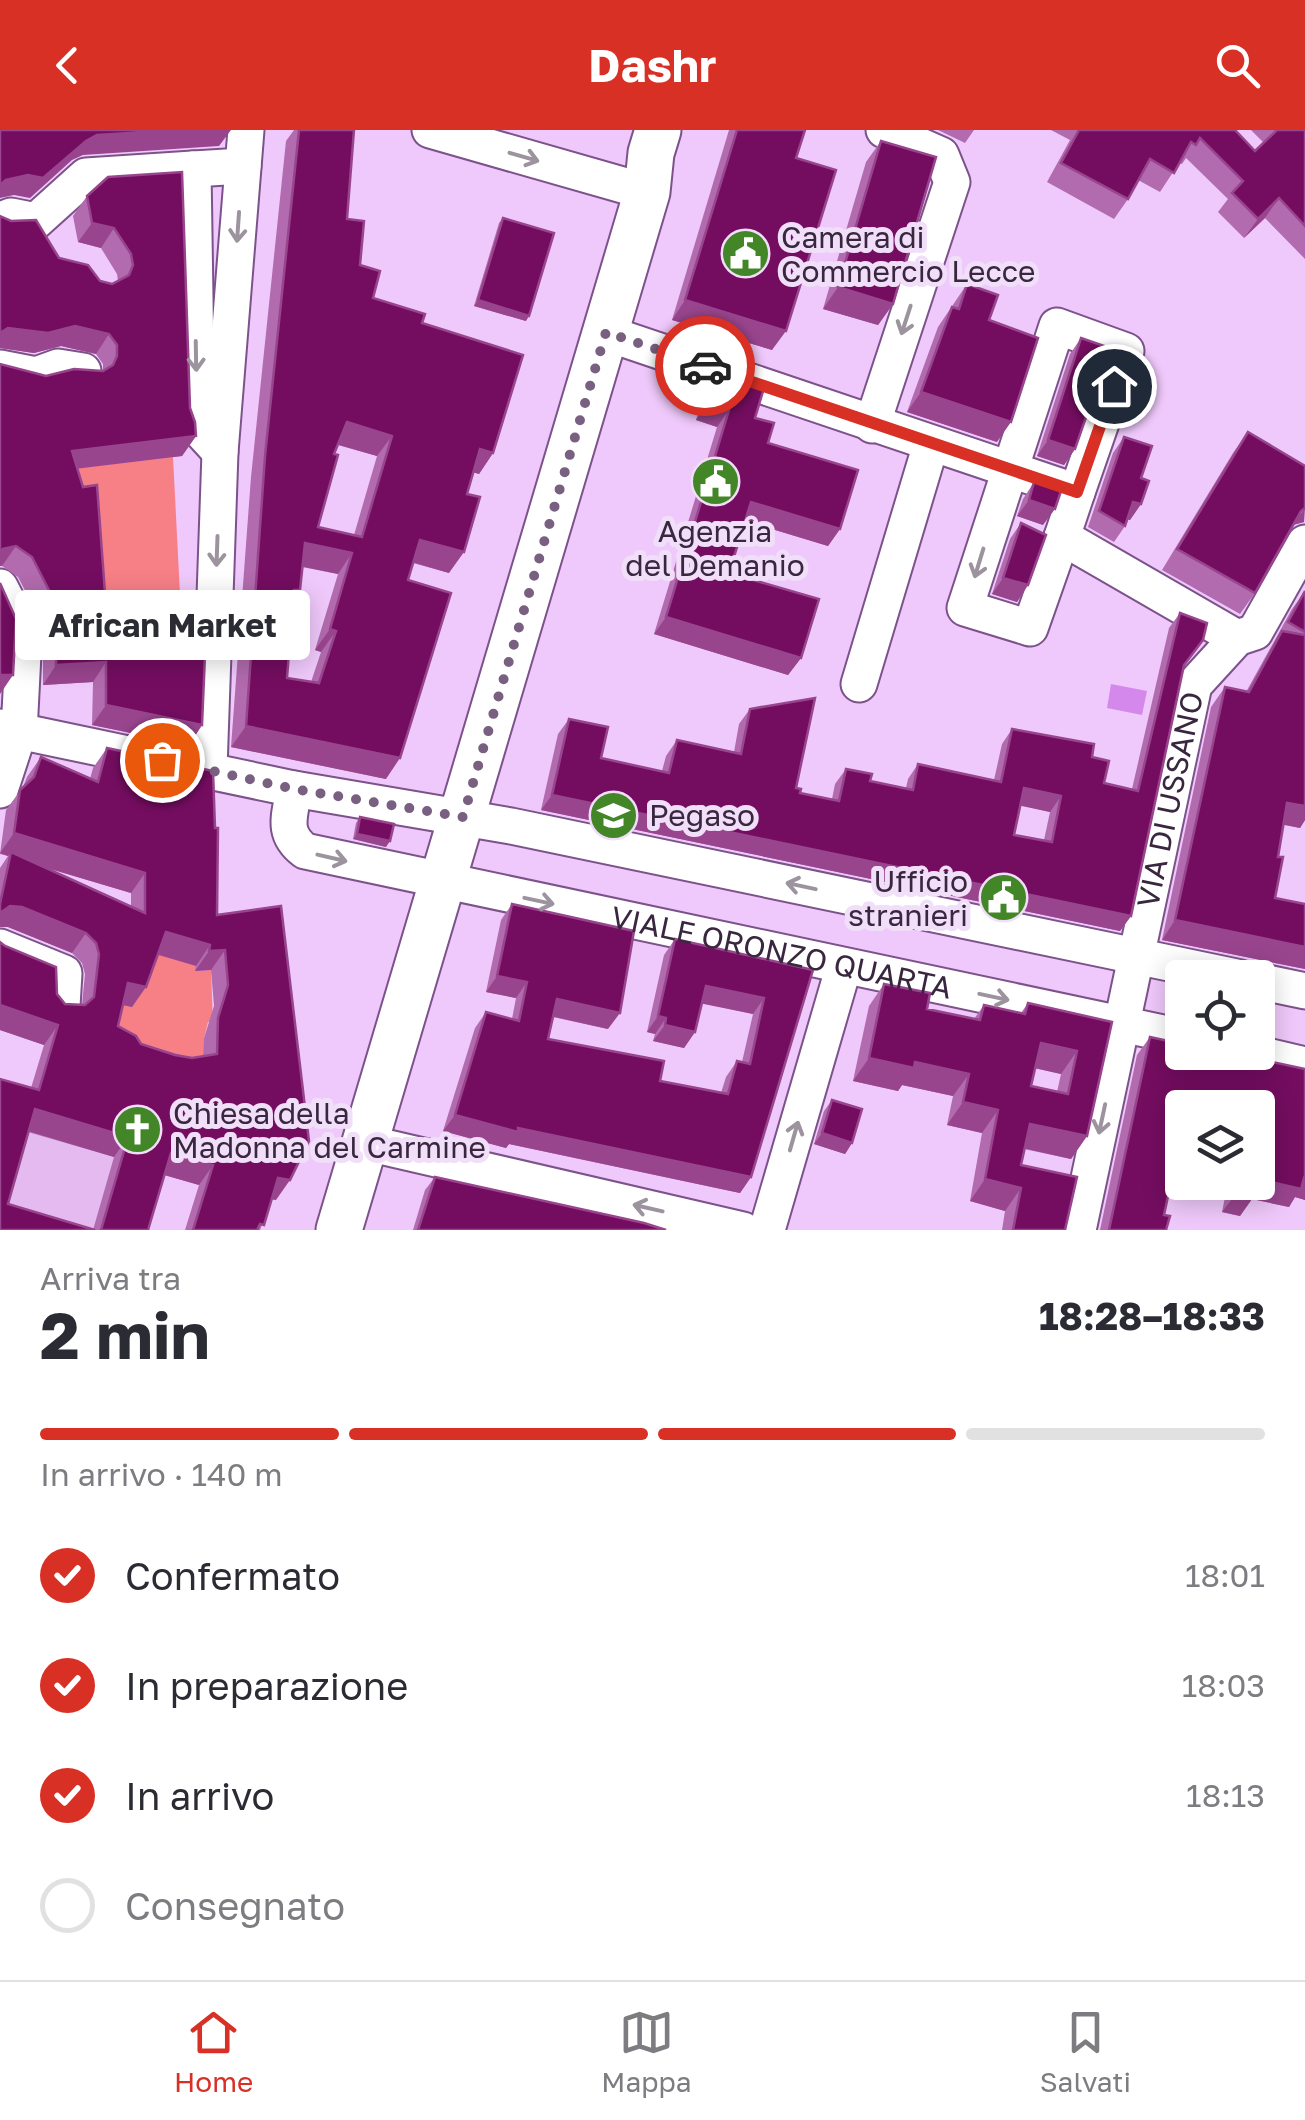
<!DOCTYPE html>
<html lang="it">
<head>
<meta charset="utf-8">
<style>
	body { margin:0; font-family:"Golos Text",sans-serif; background:#f7f7f7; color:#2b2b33; height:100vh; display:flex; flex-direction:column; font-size:38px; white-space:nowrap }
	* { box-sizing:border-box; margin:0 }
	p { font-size:32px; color:#7c7c81 }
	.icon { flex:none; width:55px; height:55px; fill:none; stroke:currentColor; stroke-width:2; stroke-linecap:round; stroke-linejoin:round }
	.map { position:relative; height:1100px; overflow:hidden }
	.sheet { display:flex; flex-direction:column; background:#fff; flex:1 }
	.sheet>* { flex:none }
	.tools { position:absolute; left:1165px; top:830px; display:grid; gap:20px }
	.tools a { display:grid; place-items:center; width:110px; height:110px; border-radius:10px; background:#fff; box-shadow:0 5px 25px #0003; font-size:50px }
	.pin { position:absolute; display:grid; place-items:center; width:85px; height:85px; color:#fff; margin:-42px; border:5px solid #fff; border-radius:50%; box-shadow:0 2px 10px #0007 }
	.courier { position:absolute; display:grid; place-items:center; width:100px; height:100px; margin:-50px; border:8px solid #d93025; border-radius:50%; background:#fff; color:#222; box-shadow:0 2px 12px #0007 }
	.bubble { position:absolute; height:70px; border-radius:10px; background:#fff; box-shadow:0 5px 25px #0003; font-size:32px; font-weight:700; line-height:70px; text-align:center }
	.headline em { font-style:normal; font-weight:700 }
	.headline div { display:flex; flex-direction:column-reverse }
	.headline { display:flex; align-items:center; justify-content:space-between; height:170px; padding:0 40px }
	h1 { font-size:65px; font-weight:700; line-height:75px }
	.bar { display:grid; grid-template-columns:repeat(4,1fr); gap:15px 10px; align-content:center; height:120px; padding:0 40px }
	.bar i { height:12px; border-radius:8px; background:#e1e1e2 }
	.bar .active { background:#d93025 }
	.bar p { grid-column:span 4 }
	ol { padding:0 40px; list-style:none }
	li { display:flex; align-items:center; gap:30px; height:110px }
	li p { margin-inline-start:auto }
	li .icon { padding:10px; border-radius:50%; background:#d93025; color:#fff; stroke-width:4 }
	li:last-child { color:#7c7c81 }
	li i { width:55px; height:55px; border:5px solid #e1e1e2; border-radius:50% }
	header { display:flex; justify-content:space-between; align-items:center; height:130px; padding:0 40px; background:#d93025; color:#fff; font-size:45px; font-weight:700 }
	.tabs { display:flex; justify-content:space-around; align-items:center; height:140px; border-top:2px solid #e1e1e2; background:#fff; font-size:28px; color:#7c7c81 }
	.tabs a { display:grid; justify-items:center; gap:5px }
	.tabs .active { color:#d93025 }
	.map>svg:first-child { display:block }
</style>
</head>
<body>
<header><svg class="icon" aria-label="back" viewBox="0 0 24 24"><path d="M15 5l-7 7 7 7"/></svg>Dashr<svg class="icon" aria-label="search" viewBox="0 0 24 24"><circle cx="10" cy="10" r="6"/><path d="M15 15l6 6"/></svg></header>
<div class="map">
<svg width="1305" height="1100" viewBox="0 0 1305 1100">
	<rect width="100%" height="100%" fill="#efc9fb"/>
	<path fill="#e4baf1" d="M0 973 135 1017 140 1100H0Z"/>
	<g fill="#f77f86">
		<path d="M173 327 181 484 91 483 84 361 78 338Z"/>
		<path d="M151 822 196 836V841L211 840 213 892H208L204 908 203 944 83 917Z"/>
	</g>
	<path fill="#d488eb" d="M1111 554 1147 561 1142 585 1107 578Z"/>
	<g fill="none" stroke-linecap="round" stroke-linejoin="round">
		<defs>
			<g id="minor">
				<path d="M430 0 647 62"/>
				<path d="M0 90 11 86 36 91 86 46 193 39"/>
				<path d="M606 203 1077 362 1062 407 1237 508"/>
				<path d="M0 238 36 245 58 237 83 241"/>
				<path d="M872 295 952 52 941 25 884 0"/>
				<path d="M220 322 197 297 193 39 243 36"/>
				<path d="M1062 407 1030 498 965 478 1057 196 1126 221 1077 362"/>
				<path d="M0 457 24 504 19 602 0 660"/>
				<path d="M859 554 931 314"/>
				<path d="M0 597 294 659 511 696 1241 848"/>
				<path d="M209 639 220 322 246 0"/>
				<path id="s1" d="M294 659C290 686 281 703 305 721L1182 907"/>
				<path d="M0 817 64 843 62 876"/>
				<path d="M1258 851 1305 861"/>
				<path d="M1250 922 1305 935"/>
				<path d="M367 1013 743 1100"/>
				<path d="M767 1100 844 836"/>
				<path id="s2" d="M1078 1100 1194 555 1237 508 1255 502 1305 413"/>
			</g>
			<path id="major" d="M339 1100 647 62 651 23 658 0"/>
		</defs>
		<use href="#minor" stroke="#7c528a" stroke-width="39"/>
		<use href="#major" stroke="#7c528a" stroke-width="49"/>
		<use href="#minor" stroke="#fff" stroke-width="35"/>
		<use href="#major" stroke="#fff" stroke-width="45"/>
	</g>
	<g fill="#b26bae" fill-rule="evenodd">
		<path d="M294 0H354L347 89 360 135 373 168 422 193 493 323 479 344 473 342 449 443 413 433 408 450 386 649 231 617 251 347 286 11ZM338 315 377 326 354 405 318 397 334 324ZM302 437 338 444 315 520 321 522 311 552 287 548 293 470Z"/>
		<path d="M729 0H805L796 28 772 220 672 190Z"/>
		<path d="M938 0H974L965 13Z"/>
		<path d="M1051 0H1235L1255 21 1264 13 1251 0H1305V129L1265 88 1244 108 1218 82 1228 69 1186 28 1182 34 1179 33 1160 62 1138 50 1128 69 1114 89 1047 52 1070 10Z"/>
		<path d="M881 11 893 174 878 195 823 179 866 32Z"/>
		<path d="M108 47 190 278 196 306 182 326 77 338 105 463 206 477 193 497 154 501 158 527 202 595 189 615 92 595 93 552 43 555V495L18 447 2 436 46 246 103 241V234L96 224 61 216 34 223 0 218V86L59 128 100 151 112 154 118 151 117 144 101 118 78 112 73 86 87 66Z"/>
		<path d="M503 88 526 191 474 176 499 93Z"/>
		<path d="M967 154 989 190 997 312 907 282 938 197Z"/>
		<path d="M1081 208 1075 319 1064 335 1037 326 1070 224Z"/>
		<path d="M717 242 755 288 768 313 840 399 828 416 745 391 729 443 801 528 788 545 654 504 717 297 696 290 705 260Z"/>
		<path d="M1248 302 1304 392 1293 395 1255 463 1240 484 1162 440 1233 323Z"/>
		<path d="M1124 307 1141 348V374L1130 390 1127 389 1125 396 1114 412 1088 397 1113 323Z"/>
		<path d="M1034 352 1043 395 1017 386 1023 369Z"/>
		<path d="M1021 393 1028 455 1017 472 992 464 1010 409Z"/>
		<path d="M1305 461V690L1300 698 1283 694 1278 727 1275 768 1305 774V839L1162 810 1211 577 1225 557 1246 562 1292 479Z"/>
		<path d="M1180 483 1184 537 1131 786 1120 801 541 680 558 604 569 589 601 628 662 641 666 626 677 610 734 622 739 594 750 579 796 658 800 663 832 669 835 654 846 639 870 651 906 658 908 649 918 634 994 650 1002 614 1012 599 1092 627 1104 653 1132 659 1169 498ZM1020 675 1050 682 1044 710 1014 705Z"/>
		<path d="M107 618 217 785 276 1070 272 1069 260 1100H185L199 1055 165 1045 148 1100H0L31 958 44 915 0 900V812L65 874 82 875 85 844 82 833 72 823 8 797H0V738L8 726 0 724 6 680 23 657 27 647 41 627 90 649 93 638ZM44 737 131 763V777ZM158 824 196 836 195 841 211 840 214 876 204 908 203 926 192 928 141 914 118 896 123 875 132 877ZM28 1002 114 1027 93 1100 8 1074Z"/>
		<path d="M360 687 386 717 353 709 356 693Z"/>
		<path d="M512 774 608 899 553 887 548 909 660 951 721 963 726 947 737 931 742 932 753 884 702 873 695 902 684 918 653 911 655 904 647 902 664 825 675 809 813 840 751 1047 740 1063 509 1014 506 1018 443 1001 475 898 486 882 512 889 516 868 486 862 501 790Z"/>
		<path d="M884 854 927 879 974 889 984 875 1021 883 1028 873 1112 892 1087 1006 1071 1029 1024 1019 1021 1035 1065 1100H1002L1005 1081 970 1071 982 1003 947 995 953 966 902 955 898 961 853 951 869 876ZM1035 938 1061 944 1057 962 1031 956Z"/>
		<path d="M1150 907 1305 939V1070L1295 1067 1289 1077 1252 1069 1240 1086 1222 1082 1228 1052H1258V978L1178 1020 1164 1085 1166 1100H1100L1137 925Z"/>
		<path d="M832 970 852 1013 845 1024 814 1014 824 981Z"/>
		<path d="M435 1047 666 1100H413L425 1060Z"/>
	</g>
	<g fill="#99458e">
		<path d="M180 0H231L219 16 83 25 72 30 30 68 14 65 0 68V55L6 50 97 5Z"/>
		<path d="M1279 68 1265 88 1244 108 1258 89Z"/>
		<path d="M92 93 114 98 101 118 78 112Z"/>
		<path d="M838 157 893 174 878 195 823 179Z"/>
		<path d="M478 170 529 186 526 191 474 176Z"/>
		<path d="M685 170 786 201 772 220 672 190Z"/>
		<path d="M75 196 109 204 96 224 61 216 34 223 0 218V203L8 198Z"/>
		<path d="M921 262 1011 292 997 312 907 282Z"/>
		<path d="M708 273 729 280 717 297 696 290Z"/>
		<path d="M347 292 392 306 377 326 332 313Z"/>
		<path d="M196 306 182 326 58 341 72 321Z"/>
		<path d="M1048 310 1075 319 1064 335 1037 326Z"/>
		<path d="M480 319 493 323 479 344 465 340Z"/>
		<path d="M1029 370 1055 379 1043 395 1017 386Z"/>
		<path d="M751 372 840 399 828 416 739 389Z"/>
		<path d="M1133 372 1141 374 1130 390 1122 388Z"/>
		<path d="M1305 378 1304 392 1293 395 1286 403Z"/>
		<path d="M420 410 464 422 449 443 405 430Z"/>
		<path d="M305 413 352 423 338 444 290 434Z"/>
		<path d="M16 416 2 436H0V422L3 419Z"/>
		<path d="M1003 448 1028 455 1017 472 992 464Z"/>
		<path d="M206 477 193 497 137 503 151 483Z"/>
		<path d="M666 487 801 528 788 545 654 504Z"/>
		<path d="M330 499 336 501 321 522 315 520Z"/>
		<path d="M106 532 93 552 43 555 56 535Z"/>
		<path d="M0 545H13L0 564Z"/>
		<path d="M106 575 202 595 189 615 92 595Z"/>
		<path d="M246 596 400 628 386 649 231 617Z"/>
		<path d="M1024 658 1061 666 1050 682 1013 674Z"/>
		<path d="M552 665 1131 786 1120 801 541 680Z"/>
		<path d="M1287 673 1305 676V690L1300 698 1274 693Z"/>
		<path d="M14 703 145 743 131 763 10 727 11 722 8 726 0 723Z"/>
		<path d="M357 704 390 711 386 717 353 709Z"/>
		<path d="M10 776 22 777 86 803 72 823 8 797H0V783Z"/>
		<path d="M1175 790 1305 817V839L1162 810Z"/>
		<path d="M166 802 210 815 196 836 152 823Z"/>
		<path d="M225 820 211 840 195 841 209 821Z"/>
		<path d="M497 846 527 852 516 868 486 862Z"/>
		<path d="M128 853 146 857 132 877 114 873Z"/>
		<path d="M706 856 764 868 753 884 694 872Z"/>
		<path d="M557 869 620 883 608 899 546 885Z"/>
		<path d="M0 875 58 895 44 915 0 900Z"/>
		<path d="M658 886 666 888 655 904 647 902Z"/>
		<path d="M665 895 695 902 684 918 653 911Z"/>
		<path d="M1041 913 1077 921 1061 944 1025 936Z"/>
		<path d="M869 928 915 932 969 944 953 966 902 955 898 961 853 951Z"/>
		<path d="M963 972 998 980 982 1003 947 995Z"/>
		<path d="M35 979 128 1007 114 1027 21 999Z"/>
		<path d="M455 985 518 998 751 1047 740 1063 509 1014 506 1018 443 1001Z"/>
		<path d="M1030 994 1087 1006 1071 1029 1014 1016Z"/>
		<path d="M1182 1000V1020L1170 1018Z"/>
		<path d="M822 1003 852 1013 845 1024 814 1014Z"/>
		<path d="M171 1023 213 1035 199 1055 157 1043Z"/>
		<path d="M278 1048 290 1050 276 1070 264 1068Z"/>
		<path d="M985 1049 1021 1058 1005 1081 970 1071Z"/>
		<path d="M1258 1049H1305V1070L1295 1067 1289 1077 1252 1069 1240 1086 1222 1082 1235 1065 1254 1052H1258Z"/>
	</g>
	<g fill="#740d60" stroke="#99458e" stroke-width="2.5" fill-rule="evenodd">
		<path d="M0 0H180L97 5 86 11 43 48 28 45 6 50 0 55Z"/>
		<path d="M299 0H354L347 89 364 91 360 135 380 141 373 168 425 184 422 193 523 225 493 323 480 319 467 364 480 367 464 422 420 410 408 450 451 463 400 628 246 596 265 326ZM347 292 392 306 362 407 318 397 338 325 334 324ZM305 413 352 423 330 499 336 501 319 553 287 548 294 460H300Z"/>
		<path d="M737 0H805L796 28 836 40 786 201 685 170Z"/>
		<path d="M1079 0H1235L1255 21 1277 0H1305V96L1279 68 1258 89 1232 63 1243 51 1200 8 1196 15 1191 12 1174 43 1150 29 1128 69 1061 33Z"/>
		<path d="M881 11 936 27 893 174 838 157Z"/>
		<path d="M182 42 190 278 195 292 196 306 72 321 83 357 97 355 105 463 207 465 206 477 151 483 158 527 205 525 202 595 106 575V532L56 535 57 476 32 427 16 416 3 419 0 422V234L46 246 74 239 103 241 113 235 117 226V215L109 204 75 196 48 203 8 198 0 203V86L11 91 36 90 59 128 88 135 100 151 112 154 129 145 133 135 131 124 114 98 92 93 87 66 108 47Z"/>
		<path d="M503 88 554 103 529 186 478 170Z"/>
		<path d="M967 154 998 165 989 190 1038 208 1011 292 921 262 952 177 959 179Z"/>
		<path d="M1081 208 1110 218 1075 319 1048 310Z"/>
		<path d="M717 242 764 258 755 288 774 293 768 313 858 340 840 399 751 372 729 443 819 469 801 528 666 487 729 280 708 273Z"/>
		<path d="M1248 302 1305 336V378L1301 381 1255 463 1177 419Z"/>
		<path d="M1124 307 1152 316 1141 348 1149 351 1141 374 1133 372 1125 396 1099 381Z"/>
		<path d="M1034 352 1061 361 1055 379 1029 370Z"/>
		<path d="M1021 393 1046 405 1028 455 1003 448Z"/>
		<path d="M0 453 16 489 13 545H0Z"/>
		<path d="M1305 461V502L1288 492Z"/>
		<path d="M1180 483 1207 493 1203 510 1184 535 1131 786 552 665 569 589 608 597 601 628 669 643 677 610 741 624 750 579 815 568 796 658 801 659 800 663 839 671 846 639 872 644 870 651 913 660 918 634 1001 652 1012 599 1094 614 1092 627 1109 631 1104 653 1138 661ZM1024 658 1061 666 1052 712 1014 705Z"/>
		<path d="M1282 501 1305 505V676L1287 673 1278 727H1283L1275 768 1305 774V817L1175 790 1225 557 1249 562Z"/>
		<path d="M107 618 213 641 215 698H218L217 785 281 776 309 1011 290 1050 278 1048 264 1095 260 1094 257 1100H193L213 1035 171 1023 148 1100H101L128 1007 35 979 8 1074 95 1100H0V949L39 960 58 895 0 875V812L5 816 56 837 57 864 65 874 85 875 94 867 99 824 96 813 86 803 22 777 10 776 0 783V774L11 722 145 783V743L14 703 20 660 34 647 41 627 98 652ZM166 802 210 815 209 821 225 820 228 855 218 888 217 924 192 928 175 925 141 914 136 906 118 896 128 853 146 857Z"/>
		<path d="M360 687 394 694 390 711 357 704Z"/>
		<path d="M512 774 634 801 620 883 557 869 548 909 664 931 660 951 728 964 737 931 750 934 764 868 706 856 695 902 665 895 666 888 658 886 675 809 813 840 751 1047 518 998V1002L455 985 486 882 519 891 527 852 497 846Z"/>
		<path d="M884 854 930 863 927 879 980 890 984 875 1025 884 1028 873 1112 892 1087 1006 1030 994 1021 1035 1077 1047 1065 1100H1013L1021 1058 985 1049 998 980 963 972 969 944 915 932 914 938 869 928ZM1041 913 1077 921 1068 964 1031 956Z"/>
		<path d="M1150 907 1182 914V922H1225L1305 939V1049L1304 1048 1301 1059 1258 1049V978H1182V1000L1164 1085 1170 1086 1166 1100H1109Z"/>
		<path d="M832 970 862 979 852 1013 822 1003Z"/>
		<path d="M435 1047 644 1093 666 1100H418Z"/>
		<path d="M1237 1052H1255L1252 1068 1235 1065Z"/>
	</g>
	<defs><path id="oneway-shaft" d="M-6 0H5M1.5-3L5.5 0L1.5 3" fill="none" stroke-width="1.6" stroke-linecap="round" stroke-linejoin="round" transform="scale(2.5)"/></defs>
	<g stroke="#9c939f">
		<use href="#oneway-shaft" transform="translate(524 27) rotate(16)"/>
		<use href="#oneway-shaft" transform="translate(238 97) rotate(94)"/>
		<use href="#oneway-shaft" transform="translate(906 190) rotate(108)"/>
		<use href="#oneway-shaft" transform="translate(196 226) rotate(89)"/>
		<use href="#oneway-shaft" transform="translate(217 421) rotate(92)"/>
		<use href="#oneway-shaft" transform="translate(979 433) rotate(107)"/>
		<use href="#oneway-shaft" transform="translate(332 728) rotate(13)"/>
		<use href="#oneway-shaft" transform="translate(801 756) rotate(-168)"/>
		<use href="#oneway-shaft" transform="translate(539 771) rotate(12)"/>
		<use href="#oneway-shaft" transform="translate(994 867) rotate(12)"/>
		<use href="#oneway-shaft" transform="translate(1102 989) rotate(102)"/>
		<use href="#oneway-shaft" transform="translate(794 1006) rotate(-74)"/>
		<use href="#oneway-shaft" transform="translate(648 1078) rotate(-167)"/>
	</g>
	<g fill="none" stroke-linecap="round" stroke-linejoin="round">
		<path stroke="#796081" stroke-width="10" stroke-dasharray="0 18" d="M162 630 294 659 463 687 606 202 705 236"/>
		<path stroke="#d93025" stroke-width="12" d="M705 236 1077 362 1114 256"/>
	</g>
	<defs>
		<symbol id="civic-disc" viewBox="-11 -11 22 22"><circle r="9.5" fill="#438628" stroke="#f1def8"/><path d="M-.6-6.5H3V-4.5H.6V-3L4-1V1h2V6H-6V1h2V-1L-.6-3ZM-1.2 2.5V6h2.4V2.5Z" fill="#fff"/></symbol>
		<symbol id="university-disc" viewBox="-11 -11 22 22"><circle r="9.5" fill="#438628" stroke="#f1def8"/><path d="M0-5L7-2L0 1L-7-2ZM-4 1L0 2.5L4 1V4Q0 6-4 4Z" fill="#fff"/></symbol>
		<symbol id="church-disc" viewBox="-11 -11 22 22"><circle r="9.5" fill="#438628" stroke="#f1def8"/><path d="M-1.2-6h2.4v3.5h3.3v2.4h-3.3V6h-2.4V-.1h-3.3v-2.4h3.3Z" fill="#fff"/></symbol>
	</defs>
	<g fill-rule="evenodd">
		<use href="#civic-disc" x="718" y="96" width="55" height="55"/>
		<use href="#civic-disc" x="688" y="324" width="55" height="55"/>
		<use href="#university-disc" x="586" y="658" width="55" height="55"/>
		<use href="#civic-disc" x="976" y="740" width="55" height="55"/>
		<use href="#church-disc" x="110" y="972" width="55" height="55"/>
	</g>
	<g text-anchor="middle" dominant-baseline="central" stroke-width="10" stroke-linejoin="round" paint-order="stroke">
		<g font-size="30" fill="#39273f" stroke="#f1def8" text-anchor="start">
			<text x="781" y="107">Camera di<tspan x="781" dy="34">Commercio Lecce</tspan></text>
			<text x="715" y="401" text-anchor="middle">Agenzia<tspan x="715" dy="34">del Demanio</tspan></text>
			<text x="649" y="685">Pegaso</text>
			<text x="968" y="751" text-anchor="end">Ufficio<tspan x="968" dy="34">stranieri</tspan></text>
			<text x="173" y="983">Chiesa della<tspan x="173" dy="34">Madonna del Carmine</tspan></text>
		</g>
		<g font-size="30" fill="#39273f" stroke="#f1def8">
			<text stroke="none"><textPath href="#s2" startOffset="440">VIA DI USSANO</textPath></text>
			<text stroke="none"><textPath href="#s1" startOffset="555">VIALE ORONZO QUARTA</textPath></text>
		</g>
	</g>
</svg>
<div class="tools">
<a><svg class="icon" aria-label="locate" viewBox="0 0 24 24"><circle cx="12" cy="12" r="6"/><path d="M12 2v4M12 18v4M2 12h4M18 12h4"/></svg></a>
<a><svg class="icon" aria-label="layers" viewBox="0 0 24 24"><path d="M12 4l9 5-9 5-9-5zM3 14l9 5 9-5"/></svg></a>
</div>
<div class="pin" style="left:162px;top:630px;background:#ea580c"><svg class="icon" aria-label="bag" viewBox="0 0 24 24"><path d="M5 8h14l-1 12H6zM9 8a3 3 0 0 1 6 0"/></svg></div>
<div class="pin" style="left:1114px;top:256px;background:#1f2937"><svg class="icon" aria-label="home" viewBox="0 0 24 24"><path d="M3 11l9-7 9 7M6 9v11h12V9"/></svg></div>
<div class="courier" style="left:705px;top:236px"><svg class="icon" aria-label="car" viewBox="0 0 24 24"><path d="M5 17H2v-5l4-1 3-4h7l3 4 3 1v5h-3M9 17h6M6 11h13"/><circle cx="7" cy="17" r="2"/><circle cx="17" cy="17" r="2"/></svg></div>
<div class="bubble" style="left:15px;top:460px;width:295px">African Market</div>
</div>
<section class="sheet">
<div class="headline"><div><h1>2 min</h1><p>Arriva tra</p></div><em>18:28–18:33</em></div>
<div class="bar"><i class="active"></i><i class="active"></i><i class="active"></i><i></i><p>In arrivo · 140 m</p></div>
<ol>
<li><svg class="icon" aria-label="check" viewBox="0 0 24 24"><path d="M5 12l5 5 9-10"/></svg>Confermato<p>18:01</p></li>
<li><svg class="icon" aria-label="check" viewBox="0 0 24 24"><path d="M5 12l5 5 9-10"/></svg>In preparazione<p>18:03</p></li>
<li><svg class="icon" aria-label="check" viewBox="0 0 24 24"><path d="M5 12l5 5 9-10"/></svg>In arrivo<p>18:13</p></li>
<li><i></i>Consegnato</li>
</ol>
</section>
<nav class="tabs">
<a class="active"><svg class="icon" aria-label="home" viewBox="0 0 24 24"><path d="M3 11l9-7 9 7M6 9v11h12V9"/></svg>Home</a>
<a><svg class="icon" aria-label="map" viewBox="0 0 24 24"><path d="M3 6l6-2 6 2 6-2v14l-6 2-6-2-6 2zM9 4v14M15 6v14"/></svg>Mappa</a>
<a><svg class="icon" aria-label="saved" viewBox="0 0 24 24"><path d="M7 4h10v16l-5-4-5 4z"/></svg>Salvati</a>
</nav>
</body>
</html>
